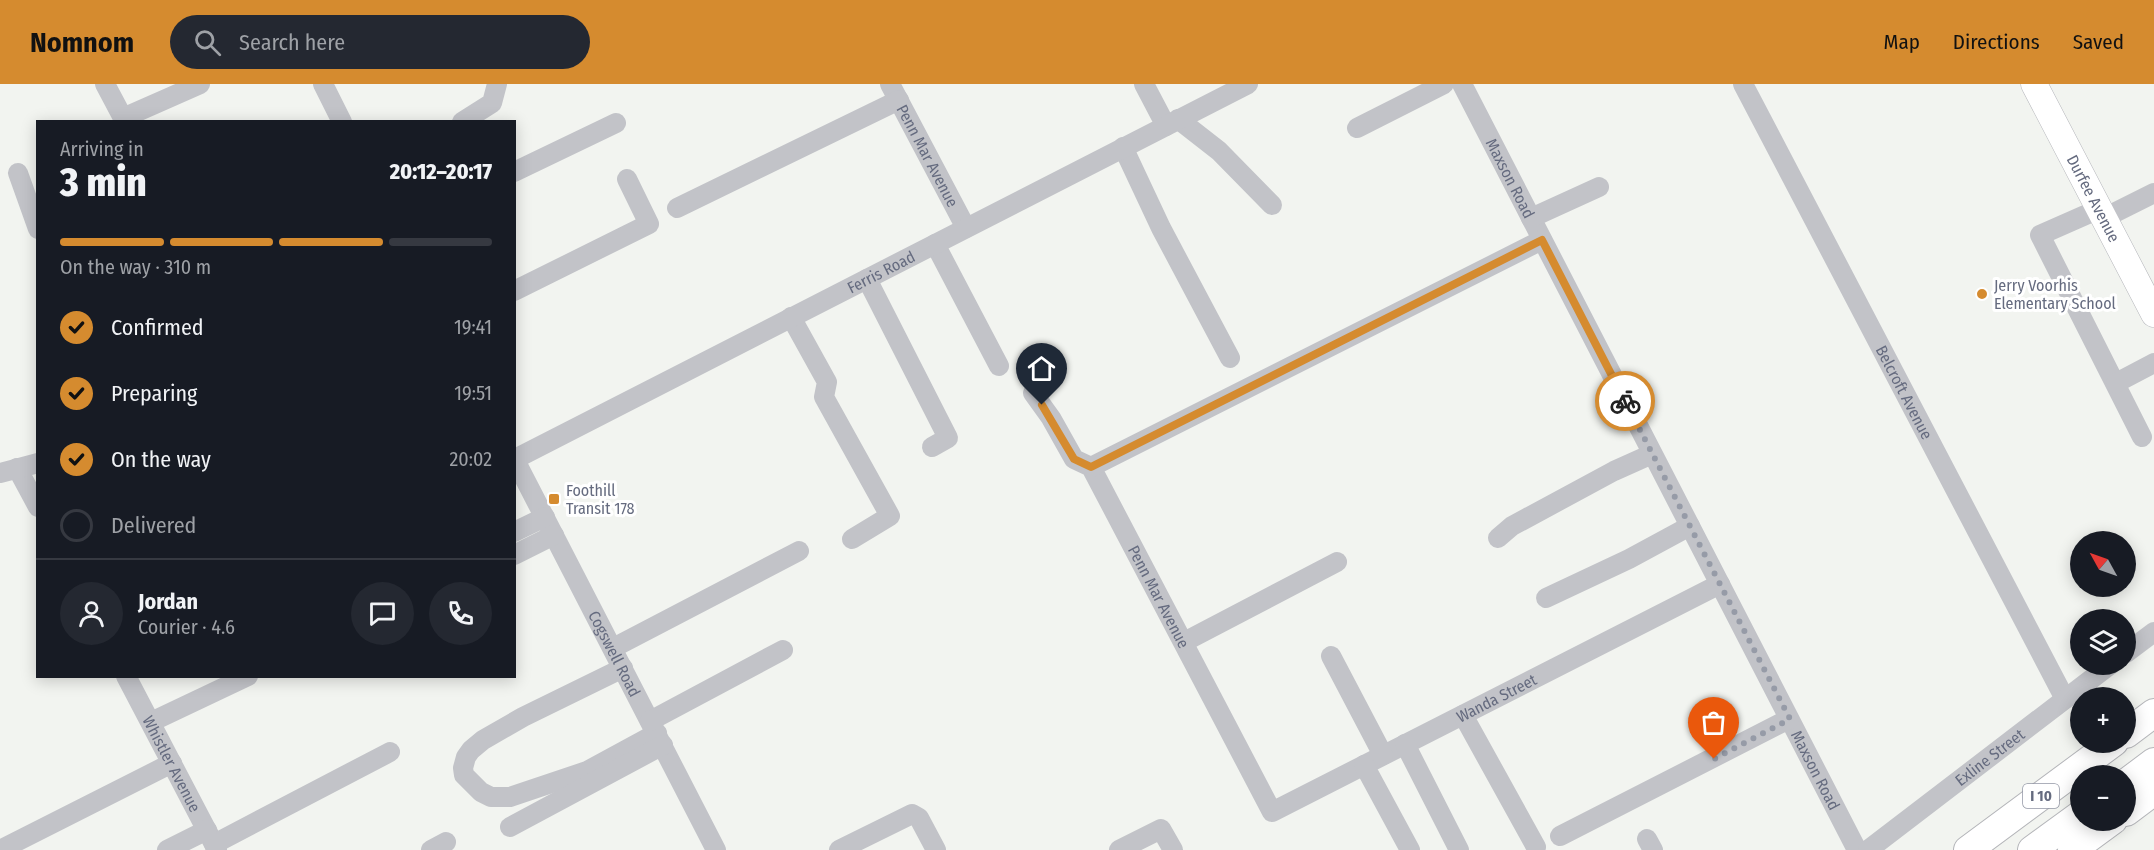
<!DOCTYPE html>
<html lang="en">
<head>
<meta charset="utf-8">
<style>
	body { margin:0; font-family:"Fira Sans Condensed",sans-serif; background:#242831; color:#f1f3f6; height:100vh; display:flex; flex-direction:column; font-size:22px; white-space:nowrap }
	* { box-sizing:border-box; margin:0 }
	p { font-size:20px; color:#9ea1a6 }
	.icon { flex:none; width:33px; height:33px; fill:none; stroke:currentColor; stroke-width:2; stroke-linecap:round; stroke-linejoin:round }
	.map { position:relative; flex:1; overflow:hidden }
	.details { position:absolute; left:36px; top:36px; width:480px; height:558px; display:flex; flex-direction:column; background:#171b24; border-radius:0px; box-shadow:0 3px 15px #0003 }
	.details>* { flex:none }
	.needle { width:39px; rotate:310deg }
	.buttons { position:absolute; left:2070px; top:447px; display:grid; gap:12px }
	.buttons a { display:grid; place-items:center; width:66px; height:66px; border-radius:50%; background:#171b24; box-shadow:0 3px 15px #0003; font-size:30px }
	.pin { position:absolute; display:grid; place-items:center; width:51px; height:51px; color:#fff; margin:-62px -26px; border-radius:50% 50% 50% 0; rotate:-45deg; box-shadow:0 0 6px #0007 }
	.pin .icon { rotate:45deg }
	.courier { position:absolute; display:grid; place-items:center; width:60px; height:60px; margin:-30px; border:4px solid #d58b2f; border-radius:50%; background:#fff; color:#222; box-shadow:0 2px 8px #0007 }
	.headline em { font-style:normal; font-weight:800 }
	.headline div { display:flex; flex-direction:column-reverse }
	.headline { display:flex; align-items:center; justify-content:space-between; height:102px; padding:0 24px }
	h1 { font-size:39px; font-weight:800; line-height:45px }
	.bar { display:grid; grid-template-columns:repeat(4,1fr); gap:9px 6px; align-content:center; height:72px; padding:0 24px }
	.bar i { height:8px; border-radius:4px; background:#363941 }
	.bar .active { background:#d58b2f }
	.bar p { grid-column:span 4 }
	.line { display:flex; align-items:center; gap:15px; padding:0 24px; border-top:2px solid #363941 }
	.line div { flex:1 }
	.round { display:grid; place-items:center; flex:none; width:63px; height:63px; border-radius:32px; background:#242831 }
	ol { padding:0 24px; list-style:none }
	li { display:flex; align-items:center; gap:18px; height:66px }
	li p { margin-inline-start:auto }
	li .icon { padding:6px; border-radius:50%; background:#d58b2f; color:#111; stroke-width:4 }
	li:last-child { color:#9ea1a6 }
	li i { width:33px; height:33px; border:3px solid #363941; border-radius:50% }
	header { display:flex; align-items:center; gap:36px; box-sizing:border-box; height:84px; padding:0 30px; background:#d58b2f; color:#111 }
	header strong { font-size:28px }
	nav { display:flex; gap:33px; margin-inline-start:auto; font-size:21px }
	.search { width:420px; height:54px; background:#242831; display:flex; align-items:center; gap:15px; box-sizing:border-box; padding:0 21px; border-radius:33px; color:#9ea1a6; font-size:22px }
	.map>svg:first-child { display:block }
</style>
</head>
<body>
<header>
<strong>Nomnom</strong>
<div class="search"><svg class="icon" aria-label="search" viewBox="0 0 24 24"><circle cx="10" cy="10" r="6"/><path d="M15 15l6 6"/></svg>Search here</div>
<nav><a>Map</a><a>Directions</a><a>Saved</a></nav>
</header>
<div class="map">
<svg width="2154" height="766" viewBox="0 0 2154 766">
	<rect width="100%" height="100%" fill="#f2f4f0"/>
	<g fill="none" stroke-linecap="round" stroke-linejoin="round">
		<defs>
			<g id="major">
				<path id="s9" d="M2034 0 2154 230"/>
			</g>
			<g id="highway">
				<path d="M2126 650 2154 629"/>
				<path d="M2126 699 2154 678"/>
				<path d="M2126 728 2154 707"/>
				<path d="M1968 766 2114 658"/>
				<path d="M2032 766 2080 731"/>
				<path d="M2072 766 2113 736"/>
			</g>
		</defs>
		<use href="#major" stroke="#b5b6bb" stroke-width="27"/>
		<use href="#highway" stroke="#b4b5b9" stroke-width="30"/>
		<g stroke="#c2c3c8" stroke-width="20">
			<path d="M105 0 123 34 200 0"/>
			<path d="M323 0 342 38"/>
			<path id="s1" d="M890 0 966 144"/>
			<path d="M1144 0 1166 42"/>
			<path id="s2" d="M1462 0 1857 766"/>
			<path id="s3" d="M1743 0 2065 615"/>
			<path d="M1178 35 1219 67 1272 121"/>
			<path d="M462 38 492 19 497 0"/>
			<path d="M1357 44 1444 0"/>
			<path d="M1123 63 1161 144 1230 274"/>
			<path d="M514 88 616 39"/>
			<path d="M18 89 38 145"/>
			<path d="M677 124 899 16"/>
			<path d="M2099 125 2040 151 2142 353"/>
			<path d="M1531 134 1599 103"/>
			<path d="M2104 134 2154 109"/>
			<path d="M935 160 999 282"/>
			<path d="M867 195 948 354 932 363"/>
			<path d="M514 207 649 140 627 95"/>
			<path d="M791 233 827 298 824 313 890 432 852 455"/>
			<path d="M2116 299 2154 279"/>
			<path id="s4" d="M1033 309 1051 334 1074 375 1091 383 1272 728 1720 500"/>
			<path id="s5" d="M514 374 716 766"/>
			<path id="s6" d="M515 375 1248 0"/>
			<path d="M1091 383 1542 156"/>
			<path d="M17 384 38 423"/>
			<path d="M0 389 38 379"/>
			<path d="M514 448 545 433"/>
			<path d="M1498 454 1512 442 1614 387 1652 370"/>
			<path d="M514 471 554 451"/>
			<path d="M1546 514 1629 475 1690 442"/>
			<path d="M1184 558 1337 478"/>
			<path d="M613 564 799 467"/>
			<path d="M2126 569 2154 548"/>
			<path d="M1331 572 1383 671"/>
			<path d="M623 584 523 633 483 656 471 666 466 673 463 684 464 691 481 708 491 713H510L587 687 657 649"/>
			<path id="s7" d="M126 592 217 766"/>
			<path d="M1463 631 1536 763"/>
			<path d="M650 637 783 566"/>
			<path d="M151 638 248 592"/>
			<path d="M1405 660 1459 766"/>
			<path d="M1364 681 1410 766"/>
			<path d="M510 743 663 661"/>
			<path d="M1560 752 1789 635"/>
			<path d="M1647 755 1653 766"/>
			<path d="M214 760 390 668"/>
			<path d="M4 764 172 679"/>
			<path d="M167 766 207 746"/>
			<path d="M431 766 446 758"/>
			<path d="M839 766 912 730 919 734 936 766"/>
			<path d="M1119 766 1161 745 1173 766"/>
			<path id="s8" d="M1868 766 2111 580"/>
		</g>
		<use href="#major" stroke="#fff" stroke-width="26"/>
		<use href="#highway" stroke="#fff" stroke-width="28"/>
	</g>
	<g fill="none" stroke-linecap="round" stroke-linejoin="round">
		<path stroke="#969ba7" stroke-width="6" stroke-dasharray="0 10.8" d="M1625 317 1790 635 1714 675"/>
		<path stroke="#d58b2f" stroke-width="8" d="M1042 321 1074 375 1091 383 1542 156 1625 317"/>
	</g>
	<g fill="#d58b2f" stroke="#fff" stroke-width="2">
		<circle cx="1982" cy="210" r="6"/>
		<rect x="548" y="409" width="12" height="12" rx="3"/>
	</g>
	<g text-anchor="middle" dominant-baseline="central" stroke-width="6" stroke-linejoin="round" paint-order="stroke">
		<rect fill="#fff" stroke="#9397a5" stroke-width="1.5" x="2023" y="700" width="36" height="24" rx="4.5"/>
		<g font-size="15" font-weight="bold" fill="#656b7f">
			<text x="2041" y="712">I 10</text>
		</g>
		<g font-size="16" fill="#656b7f" stroke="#fff">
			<text stroke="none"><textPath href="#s1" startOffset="81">Penn Mar Avenue</textPath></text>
			<text stroke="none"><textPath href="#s2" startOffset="106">Maxson Road</textPath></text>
			<text stroke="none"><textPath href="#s9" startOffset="129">Durfee Avenue</textPath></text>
			<text stroke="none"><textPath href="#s6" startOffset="411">Ferris Road</textPath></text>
			<text stroke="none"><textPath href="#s3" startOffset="348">Belcroft Avenue</textPath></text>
			<text stroke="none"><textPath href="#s4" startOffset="243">Penn Mar Avenue</textPath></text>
			<text stroke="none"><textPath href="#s5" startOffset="220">Cogswell Road</textPath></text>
			<text stroke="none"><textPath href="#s4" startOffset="738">Wanda Street</textPath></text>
			<text stroke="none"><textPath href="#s8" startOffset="153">Exline Street</textPath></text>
			<text stroke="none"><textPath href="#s7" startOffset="99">Whistler Avenue</textPath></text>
			<text stroke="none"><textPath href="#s2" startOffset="772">Maxson Road</textPath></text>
		</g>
		<g font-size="16" fill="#656b7f" stroke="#fff" text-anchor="start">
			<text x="1994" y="201">Jerry Voorhis<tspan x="1994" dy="18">Elementary School</tspan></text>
			<text x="566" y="406">Foothill<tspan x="566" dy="18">Transit 178</tspan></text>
		</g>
	</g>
</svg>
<div class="buttons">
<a><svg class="needle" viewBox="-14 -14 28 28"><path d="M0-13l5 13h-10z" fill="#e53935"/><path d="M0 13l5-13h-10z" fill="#9ea1a6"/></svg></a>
<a><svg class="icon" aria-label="layers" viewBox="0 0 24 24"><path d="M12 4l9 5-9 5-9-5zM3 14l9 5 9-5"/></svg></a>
<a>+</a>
<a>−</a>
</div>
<div class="pin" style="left:1714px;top:675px;background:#ea580c"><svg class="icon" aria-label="bag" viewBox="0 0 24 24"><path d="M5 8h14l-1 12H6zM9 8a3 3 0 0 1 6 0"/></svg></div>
<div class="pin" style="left:1042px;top:321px;background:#1f2937"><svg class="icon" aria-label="home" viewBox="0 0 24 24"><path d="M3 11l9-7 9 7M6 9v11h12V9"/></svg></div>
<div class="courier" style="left:1625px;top:317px"><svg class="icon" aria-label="bike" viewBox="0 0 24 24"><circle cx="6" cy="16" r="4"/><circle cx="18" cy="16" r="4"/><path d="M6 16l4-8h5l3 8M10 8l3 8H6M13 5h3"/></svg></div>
<section class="details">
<div class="headline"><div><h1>3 min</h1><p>Arriving in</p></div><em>20:12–20:17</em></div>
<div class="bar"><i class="active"></i><i class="active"></i><i class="active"></i><i></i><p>On the way · 310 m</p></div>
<ol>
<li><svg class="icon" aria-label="check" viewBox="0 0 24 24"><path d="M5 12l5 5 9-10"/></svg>Confirmed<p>19:41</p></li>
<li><svg class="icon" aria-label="check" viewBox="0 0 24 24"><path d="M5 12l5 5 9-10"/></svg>Preparing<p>19:51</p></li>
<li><svg class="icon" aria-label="check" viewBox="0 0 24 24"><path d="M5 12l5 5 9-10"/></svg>On the way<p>20:02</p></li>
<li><i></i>Delivered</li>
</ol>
<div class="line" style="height:108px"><a class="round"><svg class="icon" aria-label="person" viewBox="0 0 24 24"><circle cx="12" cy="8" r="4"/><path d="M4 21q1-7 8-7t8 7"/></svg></a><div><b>Jordan</b><p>Courier · 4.6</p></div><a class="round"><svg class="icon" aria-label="chat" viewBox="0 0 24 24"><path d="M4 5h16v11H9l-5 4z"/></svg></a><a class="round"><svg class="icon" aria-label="phone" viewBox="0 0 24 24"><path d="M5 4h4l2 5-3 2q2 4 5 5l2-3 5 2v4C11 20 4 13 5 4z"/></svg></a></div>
</section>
</div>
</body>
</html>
